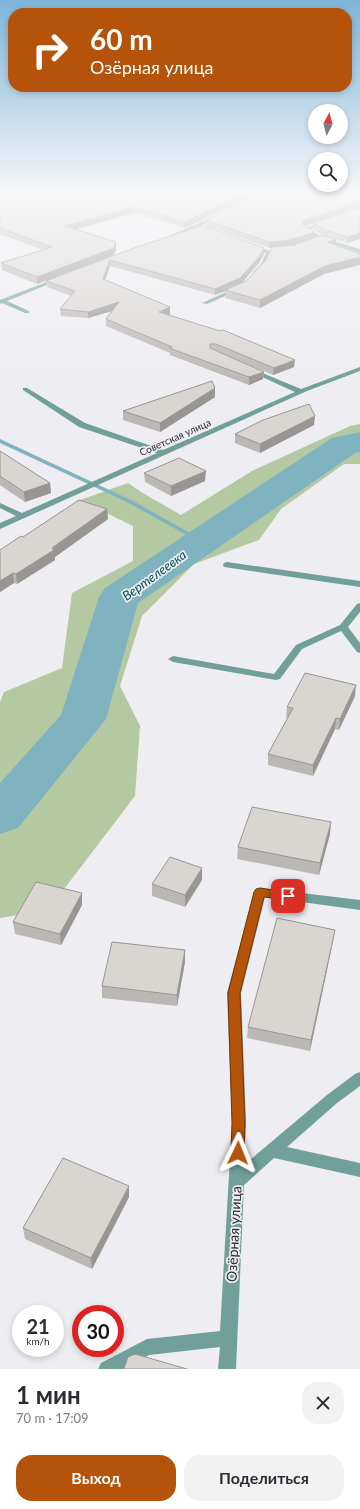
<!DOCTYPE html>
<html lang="ru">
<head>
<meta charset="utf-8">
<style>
	:root { --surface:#fff; --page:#f2f2f3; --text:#2b2b33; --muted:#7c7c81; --accent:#b45309 }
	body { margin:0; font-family:Lato,sans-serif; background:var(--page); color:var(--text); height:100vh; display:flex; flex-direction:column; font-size:15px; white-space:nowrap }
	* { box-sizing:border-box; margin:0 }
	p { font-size:13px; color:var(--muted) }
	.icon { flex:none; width:22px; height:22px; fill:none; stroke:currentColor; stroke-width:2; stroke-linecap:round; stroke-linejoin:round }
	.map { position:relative; height:1369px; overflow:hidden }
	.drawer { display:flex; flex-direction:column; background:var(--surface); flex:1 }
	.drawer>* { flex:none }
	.guide { position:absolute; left:8px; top:8px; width:344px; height:84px; border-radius:16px; box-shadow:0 2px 6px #0003; background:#b45309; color:#fff; overflow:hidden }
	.needle { width:26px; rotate:7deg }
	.tools { position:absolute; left:308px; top:104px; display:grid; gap:8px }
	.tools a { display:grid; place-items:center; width:40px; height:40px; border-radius:50%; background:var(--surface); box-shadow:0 2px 6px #0003; font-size:20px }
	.speed { position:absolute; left:12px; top:1305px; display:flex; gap:8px; font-size:20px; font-weight:700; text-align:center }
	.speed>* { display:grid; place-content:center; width:52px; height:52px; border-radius:50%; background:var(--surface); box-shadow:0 2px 6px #0003; line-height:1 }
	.speed small { font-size:10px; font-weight:400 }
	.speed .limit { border:6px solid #d22; background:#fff; color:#111 }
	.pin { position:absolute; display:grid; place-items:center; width:34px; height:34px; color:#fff; margin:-17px; border-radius:8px; box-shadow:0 2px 6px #0006 }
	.me { position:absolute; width:44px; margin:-22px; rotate:2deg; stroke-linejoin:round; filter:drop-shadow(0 0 3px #0008) }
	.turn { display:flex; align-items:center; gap:14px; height:84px; padding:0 16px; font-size:18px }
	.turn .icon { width:52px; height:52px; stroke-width:2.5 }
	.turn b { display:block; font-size:28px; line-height:34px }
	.round { display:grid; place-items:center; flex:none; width:42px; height:42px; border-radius:16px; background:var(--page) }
	.overview { display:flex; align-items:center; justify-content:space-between; height:68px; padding:0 16px }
	h1 { font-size:24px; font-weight:700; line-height:30px }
	.primary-button { display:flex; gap:8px; margin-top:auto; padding:8px 16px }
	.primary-button a { flex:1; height:46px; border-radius:16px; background:var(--accent); color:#fff; font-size:16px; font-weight:700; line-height:46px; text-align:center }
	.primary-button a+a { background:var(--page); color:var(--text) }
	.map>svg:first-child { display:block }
	.forest { fill:#b4c8a1 }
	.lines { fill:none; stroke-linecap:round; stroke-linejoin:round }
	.stream { fill:#7fb3bf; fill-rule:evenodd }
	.river { fill:#7fb3bf; fill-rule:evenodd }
	.minor { fill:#70a099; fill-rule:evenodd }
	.wall { fill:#bbb7b4 }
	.shaded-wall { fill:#989592 }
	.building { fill:#d9d5d1; stroke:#989592 }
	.route { fill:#b45309; stroke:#753606 }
	.labels { text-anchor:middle; stroke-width:3.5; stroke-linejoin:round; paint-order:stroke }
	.far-street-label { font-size:10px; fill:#2c2c2e; stroke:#eeedf2 }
	.water-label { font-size:13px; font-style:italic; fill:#004e5b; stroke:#eeedf2 }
	.near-street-label { font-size:14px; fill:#2c2c2e; stroke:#eeedf2 }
</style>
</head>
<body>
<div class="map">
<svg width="360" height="1369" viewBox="0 0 360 1369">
	<rect width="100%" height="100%" fill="#eeedf2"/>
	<path class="forest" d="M360,424v40h-16l-63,45 -22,31 -65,24 -52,52 -22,70 20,40 -5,70 -87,114 -48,8v-216l4,-10 58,-24 10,-75 61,-32v-35l-53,-26 48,-17 13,9 40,23 71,-44 98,-45z"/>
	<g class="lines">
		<path class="stream" d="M0,439l133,62 71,40 -1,1h-4l-70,-39 -129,-60z"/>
		<path class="river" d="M360,432v20l-5,1 -217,150 -32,116 -88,109 -18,6v-51l61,-68 38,-118 6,-9 227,-150z"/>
		<path class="minor" d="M0,194h7l-7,3z
			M217,215l3,2 -1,1 -50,21 -5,-1z
			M325,221l3,2 -1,1 -18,5 15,9 36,11v4l-38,-12 -10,2v-2l6,-2 -16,-10z
			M251,245h4l17,7 -7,14 -9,8 -3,-2 8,-8 5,-11 -15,-6z
			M57,278l5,1 -55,22 22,10v2h-4l-23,-10 -2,1v-4z
			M237,287l3,2 -1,1 -32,14 -5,-1z
			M360,367v4l-53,20 -307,138v-6l16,-7 -16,-8v-5l22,10 135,-60 -78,-26 -56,-37v-2h4l58,35 78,27 132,-58 -46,-21v-2h4l48,20z
			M227,562l133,19v6l-136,-20 -1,-2 1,-2z
			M360,603v9l-12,15 12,16v10l-3,-1 -16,-21 -39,18 -22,30 -4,1 -103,-18 -5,-3 5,-3 101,18 22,-29 44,-20 17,-21z
			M260,888l100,12v10l-95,-13 -24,96 5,130 -2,42 83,-70 28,-21 5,-2v14l-23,17 -50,44 73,16v14l-86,-19 -30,27 -8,184h-18l2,-22 -71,8 -25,14h-26l3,-6 46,-24 73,-8 12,-208 -5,-130 27,-101 2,-3z"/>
	</g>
	<path class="wall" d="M36,194h219l-70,34 -50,-15 -59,16 40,13v7l-2,6 -77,29 -35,-14 -1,-7 42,-13 -43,-16v-31z
		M360,194v13l-56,19 10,12 8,-3 -9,-6v-6l47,-15v31l-13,4 -11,-3 -12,34 -64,34 -35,-10v-7l-10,4 -105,-29 -5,14 65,34 -1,1 125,52 -21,8 -53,-22 44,19 -1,7 -14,6 -79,-30v-2l-64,-27v-7l6,-8 -24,7 -27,-2 -1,-7 11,-13 -24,-9 -1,-6 149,-53v-3l69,23v6l-5,9 -18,21 5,-3 20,-21 6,-12h-3l-63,-22v-6z
		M215,388v9l-55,35 -37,-12v-9z
		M314,425l-54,28 -25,-10v-9z
		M0,451l50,32 1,10 -26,9 -25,-17z
		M144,473l61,8 -34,15 -26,-14z
		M107,509l1,10 -53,38v3l-38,24 -3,-1 -14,9 23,-55z
		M355,696l-16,34 -4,-1 -22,47 -45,-11v-11l20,-36 -2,-1 1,-10z
		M330,834l-11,41 -82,-16 1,-12z
		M202,868v12l-17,27 -33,-11v-12z
		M82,893v12l-21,40 -46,-11 -2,-12z
		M335,930l-2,11 -23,110 -63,-13 1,-11z
		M185,962l-8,44 -75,-8v-12z
		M129,1197l-37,72 -67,-30 -2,-11z"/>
	<path class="shaded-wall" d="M242,194h13l-70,34v-6z
		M360,201v6l-58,20v-6z
		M135,207v6l-69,19 -1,-6z
		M315,232l-1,7 -24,8 -21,1v-6z
		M360,233v6l-13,4v-6z
		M336,240l-1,7 -8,-5z
		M116,242v7l-2,6 -77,29v-7z
		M264,248v6l-5,9 -19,22 -15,5v1l-10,4v-6z
		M360,257v8l-36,9 -64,34v-8l65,-34z
		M110,260v6l-7,19v-6z
		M119,302v7l-31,9v-6z
		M170,307v7l-10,5 -1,-7z
		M295,360l-1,7 -21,8 1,-7z
		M264,372l-1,7 -14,6v-8z
		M215,388v9l-55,35v-9z
		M315,416l-1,9 -54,28v-9z
		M206,471l-1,10 -34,15v-10z
		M50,483l1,10 -26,9 -1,-10z
		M107,509l1,10 -53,38v3l-38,24 -1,-10z
		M13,573l1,10 -14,9v-11z
		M356,685l-1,11 -16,34 1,-11z
		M336,718l-1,11 -22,47v-11z
		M331,822l-1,12 -11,41 1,-12z
		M202,868v12l-17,27v-12z
		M82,893v12l-21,40 -1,-11z
		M335,930l-2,11 -23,110 1,-11z
		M185,950v12l-8,44v-11z
		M129,1186v11l-37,72 -1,-11z"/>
	<path class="building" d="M36,194h206l-57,28 -50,-15 -70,19 51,16 -2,6 -77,29 -36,-14 51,-16 -52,-19v-25z
		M257,194h103v7l-58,20 1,4 12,7 -25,8 -21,2 -63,-22z
		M360,208v25l-13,4 -22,-7 -12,-7z
		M198,224l66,24 -5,9 -19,21 -25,11 -105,-29 -7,19 67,28 -11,5 61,19 3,-1 72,30 -21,8 -58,-24h-6v4l54,24 -15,5 -80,-29 3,-1 -66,-28 13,-17 -31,10 -28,-3 15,-18 -29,-10 91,-34 64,-21 -6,-1z
		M322,235l14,5 -9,2 33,12v3l-35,9 -65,34 -35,-10 21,-9 20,-21 6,-13 22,-2z
		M212,381l3,7 -55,35 -37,-12z
		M309,404l6,12 -55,28 -25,-10 28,-14z
		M0,451l50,32 -26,9 -24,-16z
		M179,458l27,13 -35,15 -27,-13z
		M79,500l28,9 -55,39 2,2 -38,24 -3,-1 -13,8v-31l21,-14 2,1z
		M305,673l51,12 -16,34 -4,-1 -23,47 -45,-11 25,-46 -6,-1z
		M252,807l79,15 -11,41 -82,-16z
		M170,857l32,11 -17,27 -33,-11z
		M36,882l46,11 -22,41 -47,-12z
		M277,918l58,12 -24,110 -63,-13z
		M112,942l73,8 -8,45 -75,-9z
		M63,1158l66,28 -38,72 -68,-30z
		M135,1354l52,15h-63l4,-12z"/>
	<linearGradient id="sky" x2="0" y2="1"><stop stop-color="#7eb4d8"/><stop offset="0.5" stop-color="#f7f7f9"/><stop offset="1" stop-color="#f7f7f9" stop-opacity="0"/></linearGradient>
	<rect width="360" height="386" fill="url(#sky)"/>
	<path class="route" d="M260,888l28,4 4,1 2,3 -2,3 -4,1 -24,-3 -24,96 5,130 -1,30 -2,4 -4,2 -5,-2 -2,-4 1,-30 -4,-130 26,-101 2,-3z"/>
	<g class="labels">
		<g class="far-street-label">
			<text transform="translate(175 437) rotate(-24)" y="4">Советская улица</text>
		</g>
		<g class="water-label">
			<text transform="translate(154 575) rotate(-36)" y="5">Вертелеевка</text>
		</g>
		<g class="near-street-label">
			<text transform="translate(234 1234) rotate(-87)" y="5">Озёрная улица</text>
		</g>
	</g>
</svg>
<div class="tools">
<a><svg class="needle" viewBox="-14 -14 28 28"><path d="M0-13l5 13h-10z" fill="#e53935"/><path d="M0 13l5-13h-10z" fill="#7c7c81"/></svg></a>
<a><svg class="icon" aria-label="search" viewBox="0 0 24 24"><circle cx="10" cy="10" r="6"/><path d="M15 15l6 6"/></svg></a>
</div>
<div class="speed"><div>21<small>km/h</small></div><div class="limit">30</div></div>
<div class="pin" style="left:288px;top:896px;background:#d93025"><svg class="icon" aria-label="arrive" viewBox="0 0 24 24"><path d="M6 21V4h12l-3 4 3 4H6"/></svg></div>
<svg class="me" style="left:238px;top:1153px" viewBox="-20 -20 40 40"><path d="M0-17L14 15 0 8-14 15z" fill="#b45309" stroke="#fff" stroke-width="4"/></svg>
<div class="guide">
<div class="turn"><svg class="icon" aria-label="right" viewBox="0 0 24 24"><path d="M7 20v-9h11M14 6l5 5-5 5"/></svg><div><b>60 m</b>Озёрная улица</div></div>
</div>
</div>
<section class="drawer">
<div class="overview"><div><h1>1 мин</h1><p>70 m · 17:09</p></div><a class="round"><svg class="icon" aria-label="close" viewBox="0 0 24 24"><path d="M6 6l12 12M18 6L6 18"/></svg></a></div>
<div class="primary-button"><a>Выход</a><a>Поделиться</a></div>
</section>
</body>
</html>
